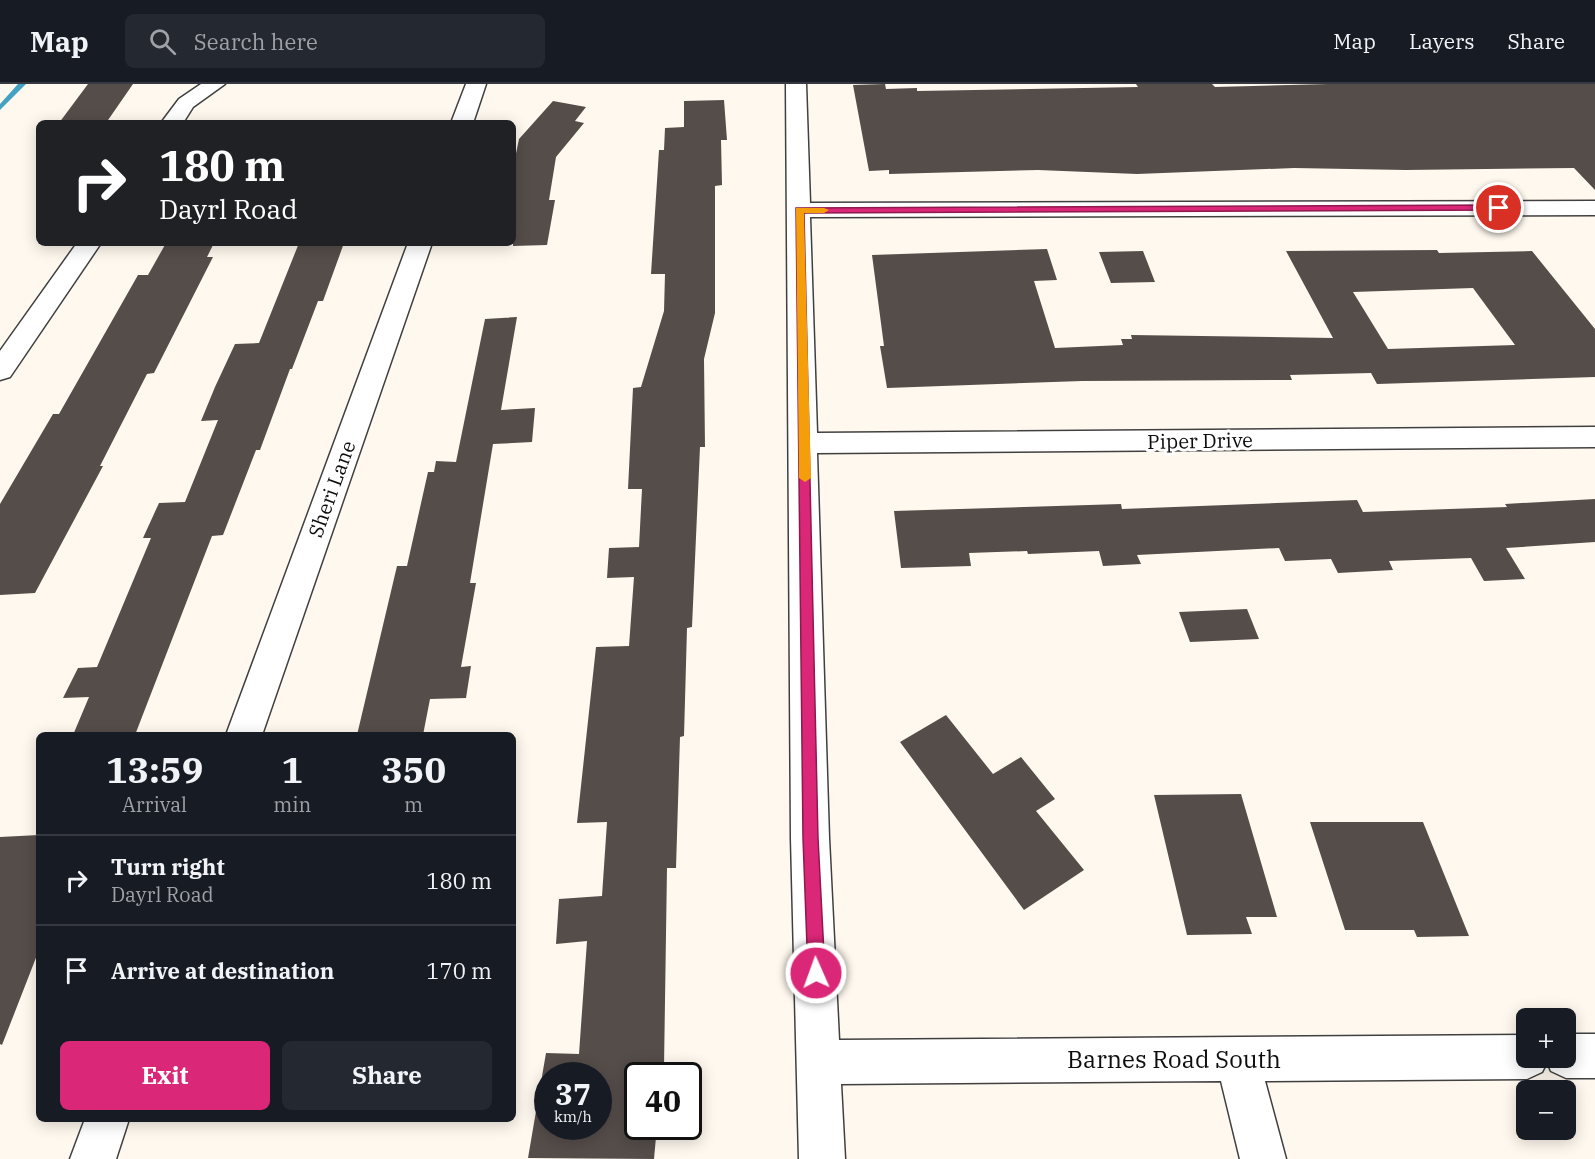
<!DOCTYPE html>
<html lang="en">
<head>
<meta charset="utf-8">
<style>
	:root { --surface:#171b24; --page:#242831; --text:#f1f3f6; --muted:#9ea1a6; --line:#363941; --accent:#db2777 }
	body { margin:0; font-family:"IBM Plex Serif",serif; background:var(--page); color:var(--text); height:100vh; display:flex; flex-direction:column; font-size:22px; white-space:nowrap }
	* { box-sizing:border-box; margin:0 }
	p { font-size:20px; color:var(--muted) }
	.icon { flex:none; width:33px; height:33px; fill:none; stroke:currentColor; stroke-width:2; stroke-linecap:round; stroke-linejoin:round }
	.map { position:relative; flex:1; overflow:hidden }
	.side { position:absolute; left:36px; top:648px; width:480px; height:390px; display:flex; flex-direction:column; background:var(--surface); border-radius:9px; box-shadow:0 3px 15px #0003 }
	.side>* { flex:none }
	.top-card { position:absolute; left:36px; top:36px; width:480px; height:126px; border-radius:9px; box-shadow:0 3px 15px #0003; background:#202124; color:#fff; overflow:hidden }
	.tools { position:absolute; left:1516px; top:924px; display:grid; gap:12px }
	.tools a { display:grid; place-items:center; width:60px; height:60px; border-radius:9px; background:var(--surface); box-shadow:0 3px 15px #0003; font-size:30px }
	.speed { position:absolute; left:534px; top:978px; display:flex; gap:12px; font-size:30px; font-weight:700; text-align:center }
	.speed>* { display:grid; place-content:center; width:78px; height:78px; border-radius:50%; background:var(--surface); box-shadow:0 3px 15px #0003; line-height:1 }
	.speed small { font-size:15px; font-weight:400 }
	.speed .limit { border:3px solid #111; border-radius:9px; background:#fff; color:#111 }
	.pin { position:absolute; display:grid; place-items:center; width:51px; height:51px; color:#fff; margin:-26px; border:3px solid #fff; border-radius:50%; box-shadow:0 2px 6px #0007 }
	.me { position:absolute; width:66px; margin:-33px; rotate:358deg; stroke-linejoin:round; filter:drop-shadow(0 0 4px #0008) }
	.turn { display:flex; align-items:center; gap:21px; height:126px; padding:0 24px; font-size:27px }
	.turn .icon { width:78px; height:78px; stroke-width:2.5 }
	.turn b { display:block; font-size:42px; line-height:51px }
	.eta { display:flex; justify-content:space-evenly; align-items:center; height:102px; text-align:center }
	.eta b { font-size:36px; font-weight:700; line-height:42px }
	.cta { display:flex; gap:12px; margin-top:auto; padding:12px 24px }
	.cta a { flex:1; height:69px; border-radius:9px; background:var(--accent); color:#fff; font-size:24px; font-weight:700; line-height:69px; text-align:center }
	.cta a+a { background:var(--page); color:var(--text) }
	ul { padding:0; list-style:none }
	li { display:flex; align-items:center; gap:18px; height:90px; padding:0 24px; border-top:2px solid var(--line) }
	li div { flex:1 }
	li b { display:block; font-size:22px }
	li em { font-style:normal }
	header { display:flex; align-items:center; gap:36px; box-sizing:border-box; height:84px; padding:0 30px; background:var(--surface); border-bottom:2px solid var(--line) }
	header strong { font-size:28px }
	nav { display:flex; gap:33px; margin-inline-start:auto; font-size:21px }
	.search { width:420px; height:54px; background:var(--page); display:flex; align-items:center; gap:15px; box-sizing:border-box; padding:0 21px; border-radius:9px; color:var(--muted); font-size:22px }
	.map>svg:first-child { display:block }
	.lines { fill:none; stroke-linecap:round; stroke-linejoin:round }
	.stream { fill:#43a1c3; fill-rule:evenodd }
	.building { fill:#554d4a; fill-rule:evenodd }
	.minor-casing { stroke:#404040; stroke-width:3 }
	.minor { fill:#fff; fill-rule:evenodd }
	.route { fill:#db2777; stroke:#8e194d; stroke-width:1.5 }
	.slow { fill:#f59e0b }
	.labels { text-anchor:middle; stroke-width:6; stroke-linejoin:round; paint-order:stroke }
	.street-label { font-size:20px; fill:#0d0d0d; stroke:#fff }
	.near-street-label { font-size:24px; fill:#0d0d0d; stroke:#fff }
</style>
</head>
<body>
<header>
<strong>Map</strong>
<div class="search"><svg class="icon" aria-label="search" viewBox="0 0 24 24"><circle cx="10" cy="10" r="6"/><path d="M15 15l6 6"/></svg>Search here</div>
<nav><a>Map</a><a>Layers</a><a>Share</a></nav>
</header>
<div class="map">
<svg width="1595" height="1075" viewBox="0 0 1595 1075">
	<rect width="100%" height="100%" fill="#fef8ee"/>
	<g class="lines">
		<path class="stream" d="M18,0h8l-26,26v-6z"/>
	</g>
	<path class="building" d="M88,0h45l-27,39h-47z
		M885,0l1,5 31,-1v3l221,-4 -2,-3h76l3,3 113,-3h267v106l-21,-22 -168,2 -112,-2 -157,6 -99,-4 -149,4v-4l-20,1 -16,-86z
		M724,16l3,40h-6l1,45 -7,1v127l-11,46 1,88h-5l-8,180 -5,1 -3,108 -4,1 -4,131h-9l-3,199 -1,9h-25v50h19l-3,33 -126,-1 18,-105 33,1 8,-113 -31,3 3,-45 43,-3 5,-74 -30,1 19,-176 33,-1 5,-69 -27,1 2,-30 30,-1 3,-58h-14l5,-101 8,-1 23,-76 1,-37h-14l8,-124h5l1,-22 19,-1v-26zM548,992h50v50h-50z
		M553,17l33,6 -11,14 9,2 -28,34 -7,43h6l-8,45 -34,1v-78l6,-29z
		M166,159h48l-7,14h6l-59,116 -7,1 -47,92h3l-68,127 -35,2v-91l53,-90h6l79,-139h10z
		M299,159h45l-21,58h-5l-26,68h-2l-30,81h-4l-33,85 -11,1 -77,199h-62l16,-38 -26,1 15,-30 19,-1 54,-129h-8l16,-35 26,-1 33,-82 -17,1 14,-34 20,-43 24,-1z
		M1047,165l10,31 -23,1 21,67 68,-3 -2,-6h11l-1,-4 202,3 -47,-87 151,-1 2,3 93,-2 63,78v48l-218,7 -6,-11 -81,2 2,5 -210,1 -195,7 -7,-42h4l-12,-91zM1473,204l42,57 -127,4 -35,-57z
		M1143,167l12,31 -44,1 -12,-31z
		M517,233l-16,93 34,-2 -3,34 -39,2 -23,139h6l-15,84 10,-1 -5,32 -36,1 -7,36h-66l40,-169h10l21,-94h6l2,-11 20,1 29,-143z
		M1595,415v43l-89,6 19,31 -41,2 -13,-23 -82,3 4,9 -55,3 -7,-14 -46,2 -6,-13 -142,7 4,9 -38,2 -4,-15 -71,3 -1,-3 -58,2 2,13 -70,2 -7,-57 227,-7 1,5 235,-9 6,12 144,-5 -2,-3z
		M1247,525l12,30 -69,3 -11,-30z
		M946,631l47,59 28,-17 34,42 -19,12 48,59 -60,40 -124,-168z
		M1241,710l36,123h-31l6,17 -65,1 -33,-140z
		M1310,738h113l46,114 -52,1 -3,-7h-69z
		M39,751v115l-37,95 -2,-1v-207z"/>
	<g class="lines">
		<g class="minor-casing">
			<path id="minor" d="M201,0h24l-32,23 -10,16h-22l18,-24z
				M466,0h20l-13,39h-22z
				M786,0h20l4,119 785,-2v14l-785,2 7,216 778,-6v20l-778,6 12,385 10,202 688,-5v23h39v-24h29v44h-29l-15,-7 -4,-9 -5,10 -15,7 -262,2 21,78h-46l-19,-78 -380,3 4,75h-46l-8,-321z
				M77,159h24l-91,134 -10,3v-29z
				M408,159h24l-170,492h-36z
				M85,1035h44l-13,40h-46z"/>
		</g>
		<use href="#minor" class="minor"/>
	</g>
	<path class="route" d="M1499,121l4,1v4l-699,3 14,625 7,135 -3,6 -6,2 -6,-2 -2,-6 -5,-135 -7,-630z"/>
	<path class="slow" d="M796,124h28l5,2 -5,3h-20l7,265 -6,4 -6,-4z"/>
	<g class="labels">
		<g class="street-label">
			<text transform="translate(1200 357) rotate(-1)" y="7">Piper Drive</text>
			<text transform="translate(332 405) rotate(-70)" y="7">Sheri Lane</text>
		</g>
		<g class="near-street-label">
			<text x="1174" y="984">Barnes Road South</text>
		</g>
	</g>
</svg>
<div class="tools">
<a>+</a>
<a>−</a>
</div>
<div class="speed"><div>37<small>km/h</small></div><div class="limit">40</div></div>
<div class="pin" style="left:1499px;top:124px;background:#d93025"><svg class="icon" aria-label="arrive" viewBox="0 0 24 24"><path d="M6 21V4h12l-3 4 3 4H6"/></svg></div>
<svg class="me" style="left:816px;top:889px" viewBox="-20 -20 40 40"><circle r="17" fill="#db2777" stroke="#fff" stroke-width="3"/><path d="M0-11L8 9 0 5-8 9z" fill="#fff"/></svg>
<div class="top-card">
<div class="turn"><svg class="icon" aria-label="right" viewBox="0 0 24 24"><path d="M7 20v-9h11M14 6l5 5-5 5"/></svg><div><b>180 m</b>Dayrl Road</div></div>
</div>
<section class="side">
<div class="eta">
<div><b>13:59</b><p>Arrival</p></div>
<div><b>1</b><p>min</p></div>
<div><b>350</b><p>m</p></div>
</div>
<ul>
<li><svg class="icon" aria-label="right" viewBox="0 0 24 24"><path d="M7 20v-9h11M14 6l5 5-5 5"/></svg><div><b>Turn right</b><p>Dayrl Road</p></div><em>180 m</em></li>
<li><svg class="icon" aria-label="arrive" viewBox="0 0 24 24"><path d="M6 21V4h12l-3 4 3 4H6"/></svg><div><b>Arrive at destination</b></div><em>170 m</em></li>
</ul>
<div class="cta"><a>Exit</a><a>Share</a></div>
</section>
</div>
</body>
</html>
